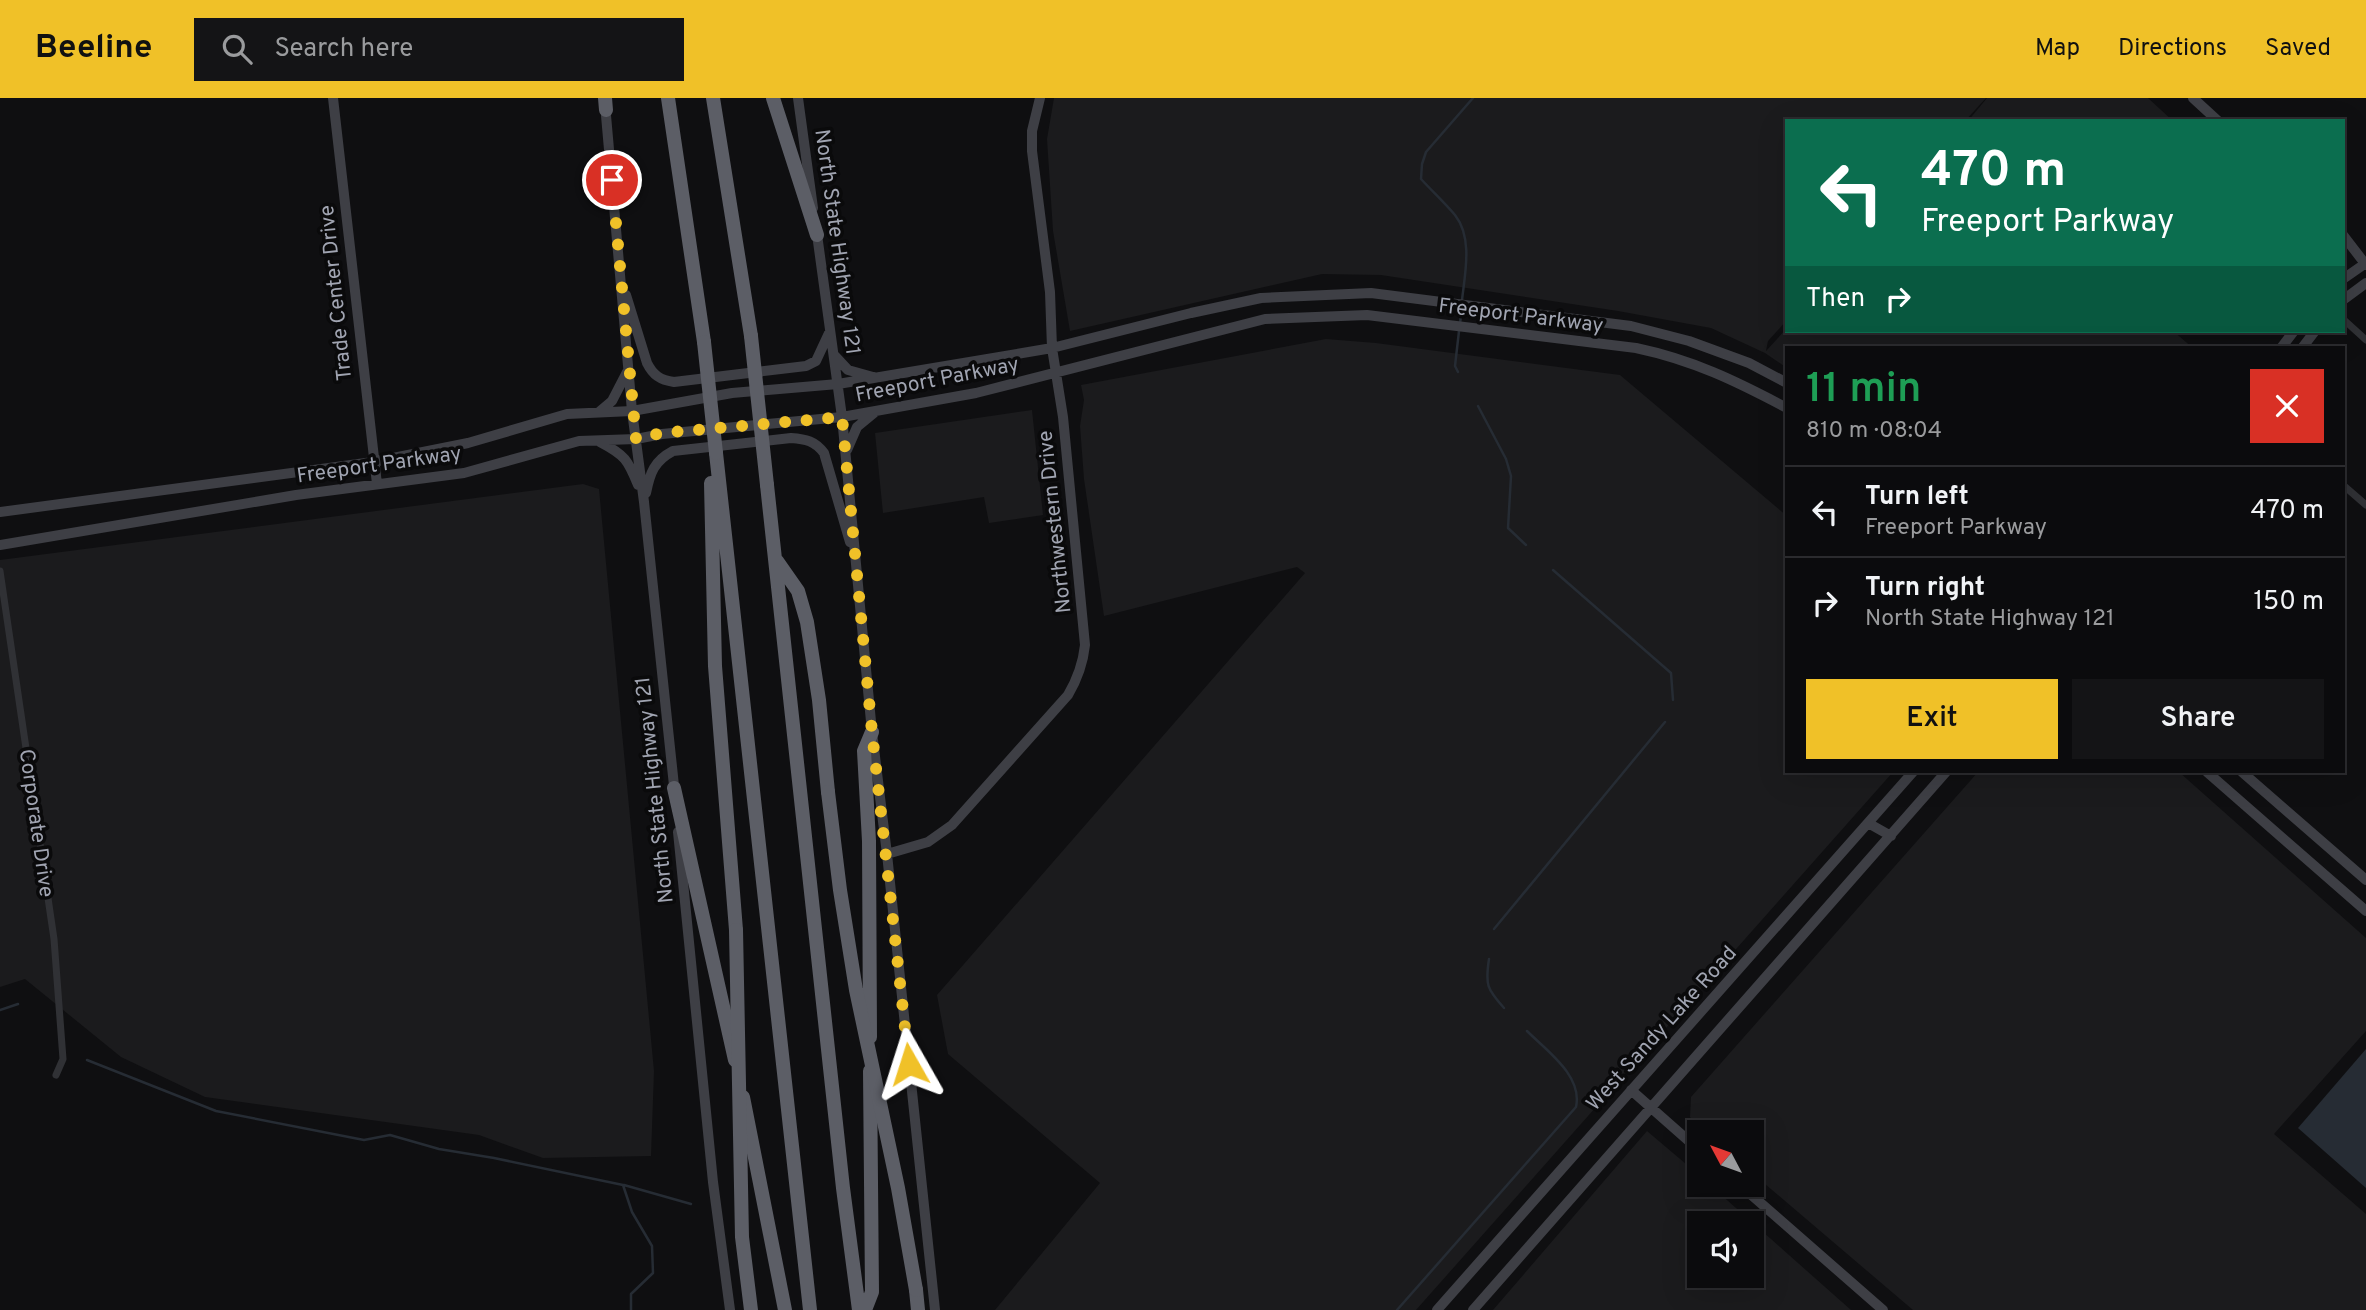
<!DOCTYPE html>
<html lang="en">
<head>
<meta charset="utf-8">
<style>
	:root { --surface:#0b0b0d; --page:#141416; --text:#f1f3f6; --muted:#9a9b9d; --line:#2b2b2e; --accent:#f0c128 }
	body { margin:0; font-family:Overpass,sans-serif; background:var(--page); color:var(--text); height:100vh; display:flex; flex-direction:column; font-size:26px; white-space:nowrap }
	* { box-sizing:border-box; margin:0 }
	p { font-size:23px; color:var(--muted) }
	.icon { flex:none; width:38px; height:38px; fill:none; stroke:currentColor; stroke-width:2; stroke-linecap:round; stroke-linejoin:round }
	.map { position:relative; flex:1; overflow:hidden }
	.side { position:absolute; left:1785px; top:248px; width:560px; height:427px; display:flex; flex-direction:column; background:var(--surface); border-radius:0px; box-shadow:0 7px 28px #0002,0 0 0 2px var(--line) }
	.side>* { flex:none }
	.hud { position:absolute; left:1785px; top:21px; width:560px; height:214px; border-radius:0px; box-shadow:0 7px 28px #0002,0 0 0 2px var(--line); background:#0b6e4f; color:#fff; overflow:hidden }
	.needle { width:46px; rotate:311deg }
	.tools { position:absolute; left:1687px; top:1022px; display:grid; gap:14px }
	.tools a { display:grid; place-items:center; width:77px; height:77px; border-radius:0px; background:var(--surface); box-shadow:0 7px 28px #0002,0 0 0 2px var(--line); font-size:35px }
	.pin { position:absolute; display:grid; place-items:center; width:60px; height:60px; color:#fff; margin:-30px; border:4px solid #fff; border-radius:50%; box-shadow:0 2px 7px #0007 }
	.me { position:absolute; width:77px; margin:-38px; rotate:354deg; stroke-linejoin:round; filter:drop-shadow(0 0 5px #0008) }
	.turn { display:flex; align-items:center; gap:24px; height:147px; padding:0 21px; font-size:32px }
	.turn .icon { width:91px; height:91px; stroke-width:2.5 }
	.turn b { display:block; font-size:49px; line-height:60px }
	.then { display:flex; align-items:center; height:66px; padding:0 21px; background:#0003; gap:14px; font-size:26px }
	.round { display:grid; place-items:center; flex:none; width:74px; height:74px; border-radius:0px; background:var(--page) }
	.headline { display:flex; align-items:center; justify-content:space-between; height:119px; padding:0 21px }
	h1 { font-size:42px; font-weight:600; line-height:52px; color:#1e9e55 }
	.primary-button { display:flex; gap:14px; margin-top:auto; padding:14px 21px }
	.primary-button a { flex:1; height:80px; border-radius:0px; background:var(--accent); color:#111; font-size:28px; font-weight:600; line-height:80px; text-align:center }
	.primary-button a+a { background:var(--page); color:var(--text) }
	ul { padding:0; list-style:none }
	li { display:flex; align-items:center; gap:21px; height:91px; padding:0 21px; border-top:2px solid var(--line) }
	li div { flex:1 }
	li b { display:block; font-size:26px }
	li em { font-style:normal }
	header { display:flex; align-items:center; gap:42px; box-sizing:border-box; height:98px; padding:0 35px; background:var(--accent); color:#111 }
	header strong { font-size:33px }
	nav { display:flex; gap:38px; margin-inline-start:auto; font-size:24px }
	.search { width:490px; height:63px; background:var(--page); display:flex; align-items:center; gap:18px; box-sizing:border-box; padding:0 24px; border-radius:0px; color:var(--muted); font-size:26px }
	.map>svg:first-child { display:block }
	.built { fill:#1b1b1d; fill-rule:evenodd }
	.water { fill:#262c34 }
	.lines { fill:none; stroke-linecap:round; stroke-linejoin:round }
	.stream { stroke:#262c34; stroke-width:2.5 }
	.street { stroke:#303135; stroke-width:7 }
	.secondary { stroke:#3e3f45; stroke-width:10 }
	.highway { stroke:#5c5e66; stroke-width:14 }
	.highway-bridge { stroke:#5c5e66; stroke-width:14 }
	.route { stroke:#f0c128; stroke-width:12; stroke-dasharray:0 21.6 }
	.labels { text-anchor:middle; stroke-width:7; stroke-linejoin:round; paint-order:stroke }
	.street-label { font-size:21px; fill:#a0a4b1; stroke:#0a0a0b }
</style>
</head>
<body>
<header>
<strong>Beeline</strong>
<div class="search"><svg class="icon" aria-label="search" viewBox="0 0 24 24"><circle cx="10" cy="10" r="6"/><path d="M15 15l6 6"/></svg>Search here</div>
<nav><a>Map</a><a>Directions</a><a>Saved</a></nav>
</header>
<div class="map">
<svg width="2366" height="1212" viewBox="0 0 2366 1212">
	<rect width="100%" height="100%" fill="#0f0f11"/>
	<path class="built" d="M1054,0h932l-21,23h-178v199l-19,21 -2,10 21,-23v3h386l20,17h-406v20l-22,-15 -54,-25 -93,-17 -237,-36 -59,-1 -252,57 -17,-100 -6,-92z
		M1987,0h161l25,23h-205z
		M1326,241l50,4 244,32 167,141v256h106l-477,538h-421l105,-127 -152,-129 -11,-59 368,-422 -8,-6 -193,49 -20,-137 -4,-53 4,-26 -3,-15z
		M1032,312l11,105 -54,8 -5,-26 -101,16 -8,-80z
		M583,386l16,5 55,582 -3,85 -108,2 -64,-23 -274,-38 -84,-40 -96,-78 -25,8v-427z
		M1978,674h201l187,166v93l-92,103 92,80v96h-453l-161,-137v-41h-48l-14,-15 1,-20z
		M1647,1033l52,44v10h11l141,125h-358zM1699,1125h53v53h-53z"/>
	<path class="water" d="M2366,951v139l-68,-60z"/>
	<g class="lines">
		<path class="stream" d="M1462,202c3,-27 11,-62 -7,-85 -11,-13 -23,-24 -34,-36l1,-15 4,-12 47,-54
			M1460,226l2,-18
			M1458,274l-3,-6 4,-35
			M1478,308l28,53 5,17 -3,52 18,17
			M1553,472l118,103 2,27
			M1494,831l171,-207
			M1489,861c-4,26 -2,30 15,49
			M0,912l18,-6
			M87,962l129,51 148,29 26,-5 49,14 55,9 129,27 9,27 20,34 1,27 -22,21v16
			M624,1087l67,19
			M1397,1212l179,-203c7,-31 -29,-56 -49,-76"/>
		<path class="street" d="M2343,221l23,21
			M2343,387l23,20
			M0,473l54,368 9,120 -7,16"/>
		<path class="secondary" d="M333,0l44,386
			M798,0l15,110
			M2193,0l25,23
			M605,6l27,307 12,91 31,293
			M816,129l26,190 30,315 15,122 48,456
			M2343,137l23,30
			M2343,181l23,-16
			M626,197l21,68c6,12 13,17 27,19l132,-16 10,-5 13,-28
			M2343,202l23,-17
			M2281,250l13,-17
			M2302,250l13,-17
			M834,257l14,15 25,7
			M599,314l13,-11 15,-29
			M600,344c25,13 28,18 38,43
			M847,352l10,-23 17,-14
			M646,395c4,-20 8,-32 27,-42l118,-13c15,1 24,3 33,15l26,89
			M0,414l373,-50 95,-19 99,-29 65,-3 100,-18 106,-9 214,-36 139,-35 70,-15 110,-5 260,33 58,15 60,22 38,20
			M0,447l296,-50 168,-22 115,-32 57,-2 26,-5 180,-17 134,-24 289,-74 102,-4 269,33c57,12 100,33 151,60
			M2207,674l159,139
			M2242,674l124,108
			M1868,725l23,13
			M678,734l35,350 17,128
			M887,756l41,-12 24,-17 116,-130c10,-17 15,-31 17,-50l-22,-228 -11,-69 -2,-56 -18,-141v-20l8,-33
			M1631,992l68,60
			M1740,1087l143,125
			M1437,1212l476,-538
			M1473,1212l473,-538"/>
		<path class="highway" d="M605,0l1,12
			M668,0l36,244
			M713,0l38,238
			M773,0l44,137
			M716,355l94,857
			M711,385l4,183 21,264
			M767,387l76,703 16,122
			M777,463l21,30 9,31 12,78 9,92
			M674,690l61,272
			M870,939l-1,-196 -5,-90 8,-19
			M743,999l42,213
			M916,1192l2,20
			M865,1212l7,-18 -2,-221"/>
		<path class="highway-bridge" d="M751,238l16,149
			M704,244l12,111
			M828,694l12,98 16,100 42,198 18,102
			M736,832l6,307 9,73"/>
	</g>
	<g class="lines">
		<path class="route" d="M612,82l24,259 26,-6 180,-16 30,315 37,332"/>
	</g>
	<g class="labels">
		<g class="street-label">
			<text transform="translate(838 144) rotate(82)" y="7">North State Highway 121</text>
			<text transform="translate(335 195) rotate(-96)" y="7">Trade Center Drive</text>
			<text transform="translate(1521 217) rotate(7)" y="7">Freeport Parkway</text>
			<text transform="translate(937 281) rotate(-11)" y="7">Freeport Parkway</text>
			<text transform="translate(379 366) rotate(-8)" y="7">Freeport Parkway</text>
			<text transform="translate(1054 424) rotate(-96)" y="7">Northwestern Drive</text>
			<text transform="translate(654 692) rotate(-96)" y="7">North State Highway 121</text>
			<text transform="translate(37 725) rotate(82)" y="7">Corporate Drive</text>
			<text transform="translate(1661 930) rotate(-48)" y="7">West Sandy Lake Road</text>
		</g>
	</g>
</svg>
<div class="tools">
<a><svg class="needle" viewBox="-14 -14 28 28"><path d="M0-13l5 13h-10z" fill="#e53935"/><path d="M0 13l5-13h-10z" fill="#9a9b9d"/></svg></a>
<a><svg class="icon" aria-label="sound" viewBox="0 0 24 24"><path d="M4 9h4l5-4v14l-5-4H4zM17 9q2 3 0 6"/></svg></a>
</div>
<div class="pin" style="left:612px;top:82px;background:#d93025"><svg class="icon" aria-label="arrive" viewBox="0 0 24 24"><path d="M6 21V4h12l-3 4 3 4H6"/></svg></div>
<svg class="me" style="left:909px;top:966px" viewBox="-20 -20 40 40"><path d="M0-17L14 15 0 8-14 15z" fill="#f0c128" stroke="#fff" stroke-width="4"/></svg>
<div class="hud">
<div class="turn"><svg class="icon" aria-label="left" viewBox="0 0 24 24"><path d="M17 20v-9H6M10 6l-5 5 5 5"/></svg><div><b>470 m</b>Freeport Parkway</div></div>
<div class="then">Then<svg class="icon" aria-label="right" viewBox="0 0 24 24"><path d="M7 20v-9h11M14 6l5 5-5 5"/></svg></div>
</div>
<section class="side">
<div class="headline"><div><h1>11 min</h1><p>810 m · 08:04</p></div><a class="round" style="background:#d93025;color:#fff"><svg class="icon" aria-label="close" viewBox="0 0 24 24"><path d="M6 6l12 12M18 6L6 18"/></svg></a></div>
<ul>
<li><svg class="icon" aria-label="left" viewBox="0 0 24 24"><path d="M17 20v-9H6M10 6l-5 5 5 5"/></svg><div><b>Turn left</b><p>Freeport Parkway</p></div><em>470 m</em></li>
<li><svg class="icon" aria-label="right" viewBox="0 0 24 24"><path d="M7 20v-9h11M14 6l5 5-5 5"/></svg><div><b>Turn right</b><p>North State Highway 121</p></div><em>150 m</em></li>
</ul>
<div class="primary-button"><a>Exit</a><a>Share</a></div>
</section>
</div>
</body>
</html>
